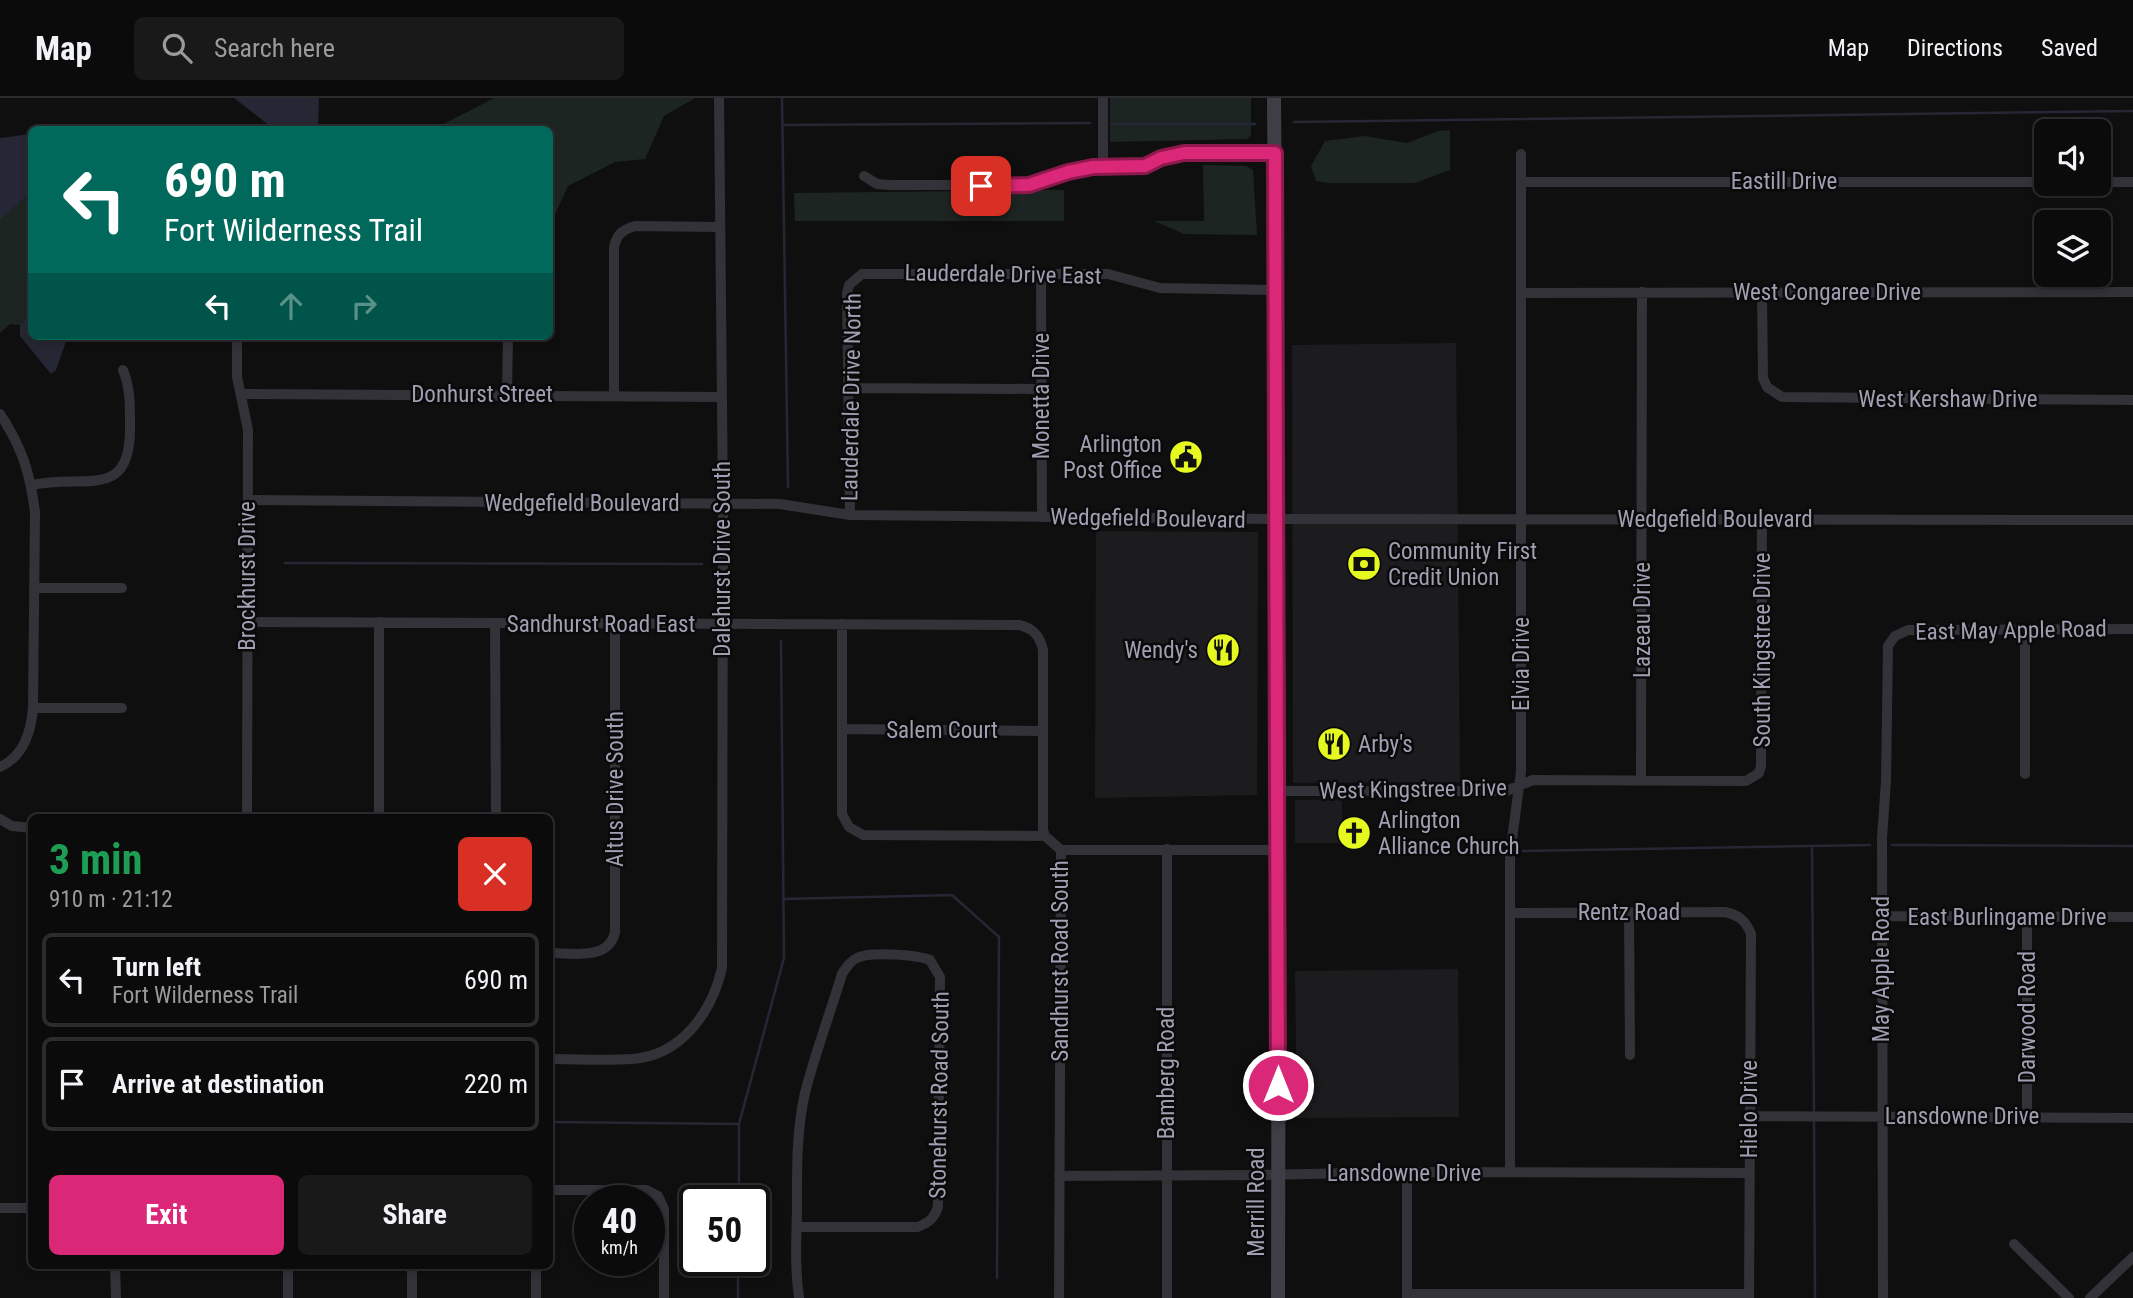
<!DOCTYPE html>
<html lang="en">
<head>
<meta charset="utf-8">
<style>
	:root { --surface:#0c0b0c; --page:#1a191a; --text:#f1f3f6; --muted:#9a9b9d; --line:#2c2b2d; --accent:#db2777 }
	body { margin:0; font-family:"Roboto Condensed",sans-serif; background:var(--page); color:var(--text); height:100vh; display:flex; flex-direction:column; font-size:26px; white-space:nowrap }
	* { box-sizing:border-box; margin:0 }
	p { font-size:23px; color:var(--muted) }
	.icon { flex:none; width:38px; height:38px; fill:none; stroke:currentColor; stroke-width:2; stroke-linecap:round; stroke-linejoin:round }
	.map { position:relative; flex:1; overflow:hidden }
	.side { position:absolute; left:28px; top:716px; width:525px; height:455px; display:flex; flex-direction:column; background:var(--surface); border-radius:10px; box-shadow:0 4px 10px #0003,0 0 0 2px var(--line) }
	.side>* { flex:none }
	.guide { position:absolute; left:28px; top:28px; width:525px; height:214px; border-radius:10px; box-shadow:0 4px 10px #0003,0 0 0 2px var(--line); background:#00695c; color:#fff; overflow:hidden }
	.tools { position:absolute; left:2034px; top:21px; display:grid; gap:14px }
	.tools a { display:grid; place-items:center; width:77px; height:77px; border-radius:10px; background:var(--surface); box-shadow:0 4px 10px #0003,0 0 0 2px var(--line); font-size:35px }
	.speed { position:absolute; left:574px; top:1087px; display:flex; gap:14px; font-size:35px; font-weight:700; text-align:center }
	.speed>* { display:grid; place-content:center; width:91px; height:91px; border-radius:50%; background:var(--surface); box-shadow:0 4px 10px #0003,0 0 0 2px var(--line); line-height:1 }
	.speed small { font-size:18px; font-weight:400 }
	.speed .limit { border:4px solid #111; border-radius:10px; background:#fff; color:#111 }
	.pin { position:absolute; display:grid; place-items:center; width:60px; height:60px; color:#fff; margin:-30px; border-radius:14px; box-shadow:0 4px 10px #0006 }
	.me { position:absolute; width:77px; margin:-38px; rotate:0deg; stroke-linejoin:round; filter:drop-shadow(0 0 5px #0008) }
	.turn { display:flex; align-items:center; gap:24px; height:147px; padding:0 21px; font-size:32px }
	.turn .icon { width:91px; height:91px; stroke-width:2.5 }
	.turn b { display:block; font-size:49px; line-height:60px }
	.lanes { display:flex; align-items:center; height:66px; padding:0 21px; background:#0003; justify-content:center; gap:35px; direction:ltr }
	.lanes .off { opacity:.35 }
	.round { display:grid; place-items:center; flex:none; width:74px; height:74px; border-radius:10px; background:var(--page) }
	.summary { display:flex; align-items:center; justify-content:space-between; height:119px; padding:0 21px }
	h1 { font-size:42px; font-weight:700; line-height:52px; color:#1e9e55 }
	.button { display:flex; gap:14px; margin-top:auto; padding:14px 21px }
	.button a { flex:1; height:80px; border-radius:10px; background:var(--accent); color:#fff; font-size:28px; font-weight:700; line-height:80px; text-align:center }
	.button a+a { background:var(--page); color:var(--text) }
	ul { padding:0; list-style:none }
	li { display:flex; align-items:center; gap:21px; height:94px; margin:0 14px 10px; padding:0 7px; border:4px solid var(--line); border-radius:10px }
	li div { flex:1 }
	li b { display:block; font-size:26px }
	li em { font-style:normal }
	header { display:flex; align-items:center; gap:42px; box-sizing:border-box; height:98px; padding:0 35px; background:var(--surface); border-bottom:2px solid var(--line) }
	header strong { font-size:33px }
	nav { display:flex; gap:38px; margin-inline-start:auto; font-size:24px }
	.search { width:490px; height:63px; background:var(--page); display:flex; align-items:center; gap:18px; box-sizing:border-box; padding:0 24px; border-radius:10px; color:var(--muted); font-size:26px }
	.map>svg:first-child { display:block }
	.built { fill:#1c1b1d }
	.green { fill:#1d2522 }
	.water { fill:#252734 }
	.lines { fill:none; stroke-linecap:round; stroke-linejoin:round }
	.stream { stroke:#252734; stroke-width:2.5 }
	.minor { stroke:#333238; stroke-width:10 }
	.secondary { stroke:#3f3e46; stroke-width:14 }
	.route-casing { stroke:#8e194d; stroke-width:18 }
	.route { stroke:#db2777; stroke-width:12 }
	.labels { text-anchor:middle; stroke-width:5; stroke-linejoin:round; paint-order:stroke }
	.street-label { font-size:23px; fill:#a29fb2; stroke:#0b0a0b }
	.poi-label { font-size:23px; fill:#a29fb2; stroke:#0b0a0b; text-anchor:start }
</style>
</head>
<body>
<header>
<strong>Map</strong>
<div class="search"><svg class="icon" aria-label="search" viewBox="0 0 24 24"><circle cx="10" cy="10" r="6"/><path d="M15 15l6 6"/></svg>Search here</div>
<nav><a>Map</a><a>Directions</a><a>Saved</a></nav>
</header>
<div class="map">
<svg width="2133" height="1200" viewBox="0 0 2133 1200">
	<rect width="100%" height="100%" fill="#100f10"/>
	<path class="built" d="M1456,245l4,439 -167,1 -1,-438z
		M1096,433l162,1 -1,263 -162,3z
		M1342,701v44h-47v-43z
		M1458,871l1,148 -162,1 -2,-147z"/>
	<path class="green" d="M494,0h201l-31,18 -19,43 -30,3 -47,24 -18,39v-95l-116,-1z
		M1110,0h141v37l-4,4 -137,3z
		M1450,32v40l-35,13h-87l-12,-2 -5,-15 14,-25 40,-5 42,7 31,-12z
		M1203,67l43,1 7,4 4,65 -73,-1 -30,-13h50z
		M1064,92v31h-269l-1,-28z
		M31,94v121l-11,12 -10,-1 -10,9v-113z"/>
	<path class="water" d="M234,0h85l-1,31h-44z
		M31,36v58l-31,28v-82z
		M31,215l1,23h36l-12,34 -5,4 -31,-38v-11z"/>
	<g class="lines">
		<path class="stream" d="M782,0l6,389
			M1294,24l839,-11
			M1111,26h144
			M782,27l308,-2
			M285,465l417,1
			M1892,747l241,1
			M1812,748l2,267
			M1523,753l347,-6
			M783,801l169,-4 47,42 -2,341
			M1814,1021l1,179
			M550,1024l189,2v76
			M739,1026l45,-166 -3,-317
			M738,1200v-38"/>
		<path class="minor" d="M1103,69v-69
			M864,78l13,8 14,1h138l39,-13 25,-5 52,-1 30,-11 100,-2
			M1522,84h524
			M2098,84h35
			M1041,176l1,243
			M1762,194l1,86 4,9 15,10 351,3
			M1521,195l612,-1
			M237,238v41l11,53 -1,387
			M848,290l193,1
			M241,296l481,3
			M507,296l1,-58
			M614,297v-148c3,-13 8,-17 21,-21l85,1
			M0,316c22,33 30,59 35,98l-2,196c-2,24 -9,48 -33,59
			M32,387c51,-12 98,17 98,-56 0,-21 1,-39 -7,-59
			M248,402l532,4 70,11 428,4 855,1
			M850,417l-3,-222 2,-8 13,-11h246l52,14 116,2
			M34,490h88
			M247,524l772,3c14,3 21,11 24,25v179l2,7 16,14
			M495,525l1,194
			M842,526v190l7,13 14,8 182,1
			M2025,532v144
			M33,610h89
			M842,631l201,2
			M1641,682l1,-488
			M1279,693h227l27,-11 213,1 13,-8 2,-7 1,-246
			M379,719v-195
			M0,721l12,7 20,2
			M1167,751v449
			M1061,752h218
			M1629,814l1,143
			M1511,815l214,-1c14,3 21,9 26,22l-2,364
			M1881,818l252,1
			M550,855c22,0 59,8 65,-21v-308
			M550,961c27,0 55,2 82,0 49,-3 80,-47 90,-91l1,-464 -4,-406
			M1749,1018l384,2
			M2027,1018v-199
			M1407,1074v126
			M1510,1074v-317l11,-84v-617
			M1059,1078l201,-1 147,-3 342,1
			M550,1092h96l12,6 6,13v89
			M0,1110h32
			M797,1129h121c12,-5 16,-9 20,-20l2,-230 -10,-17c-13,-5 -60,-9 -73,-2 -7,3 -11,10 -15,16 -12,40 -27,79 -37,119 -9,39 -8,79 -8,119 -1,28 -2,57 2,86
			M2014,1146l55,54
			M115,1167l1,33
			M1407,1196h342
			M288,1200v-33
			M412,1200v-33
			M536,1200v-33
			M1059,1200l2,-448
			M1883,1200l-1,-460 4,-57 2,-135 7,-10 13,-6 225,-1
			M2090,1200l43,-41"/>
		<path class="secondary" d="M1274,0l5,664 -1,536"/>
	</g>
	<g class="lines">
		<g class="route-casing">
			<path id="route" d="M981,88l48,-1 39,-13 25,-5 52,-1 16,-8 23,-5h91l3,932"/>
		</g>
		<use href="#route" class="route"/>
	</g>
	<defs>
		<g id="civic-disc" transform="scale(1.75)"><circle r="9.5" fill="#e5f820" stroke="#0b0a0b"/><path d="M-.6-6.5H3V-4.5H.6V-3L4-1V1h2V6H-6V1h2V-1L-.6-3ZM-1.2 2.5V6h2.4V2.5Z" fill="#111"/></g>
		<g id="bank-disc" transform="scale(1.75)"><circle r="9.5" fill="#e5f820" stroke="#0b0a0b"/><path d="M-6-4H6V4H-6ZM0-2.3a2.3 2.3 0 1 0 0 4.6a2.3 2.3 0 1 0 0-4.6Z" fill="#111"/></g>
		<g id="restaurant-disc" transform="scale(1.75)"><circle r="9.5" fill="#e5f820" stroke="#0b0a0b"/><path d="M-5-6h1v4h1v-4h1v4h1v-4h1v5L-1.5 .5V6h-2V.5L-5-1ZM5-6V6H3V1.5H1.5Q1.5-4 5-6Z" fill="#111"/></g>
		<g id="church-disc" transform="scale(1.75)"><circle r="9.5" fill="#e5f820" stroke="#0b0a0b"/><path d="M-1.2-6h2.4v3.5h3.3v2.4h-3.3V6h-2.4V-.1h-3.3v-2.4h3.3Z" fill="#111"/></g>
	</defs>
	<g fill-rule="evenodd">
		<use href="#civic-disc" x="1186" y="359"/>
		<use href="#bank-disc" x="1364" y="466"/>
		<use href="#restaurant-disc" x="1223" y="552"/>
		<use href="#restaurant-disc" x="1334" y="646"/>
		<use href="#church-disc" x="1354" y="735"/>
	</g>
	<g class="labels">
		<g class="street-label">
			<text x="1784" y="91">Eastill Drive</text>
			<text transform="translate(1003 176) rotate(1)" y="8">Lauderdale Drive East</text>
			<text x="1827" y="202">West Congaree Drive</text>
			<text x="482" y="304">Donhurst Street</text>
			<text transform="translate(1041 298) rotate(-90)" y="8">Monetta Drive</text>
			<text transform="translate(851 299) rotate(-89)" y="8">Lauderdale Drive North</text>
			<text x="1948" y="309">West Kershaw Drive</text>
			<text x="582" y="413">Wedgefield Boulevard</text>
			<text transform="translate(1148 420) rotate(1)" y="8">Wedgefield Boulevard</text>
			<text x="1715" y="429">Wedgefield Boulevard</text>
			<text transform="translate(722 461) rotate(-90)" y="8">Dalehurst Drive South</text>
			<text transform="translate(247 478) rotate(-90)" y="8">Brockhurst Drive</text>
			<text transform="translate(1642 522) rotate(-90)" y="8">Lazeau Drive</text>
			<text x="601" y="534">Sandhurst Road East</text>
			<text transform="translate(2011 532) rotate(-1)" y="8">East May Apple Road</text>
			<text transform="translate(1762 552) rotate(-90)" y="8">South Kingstree Drive</text>
			<text transform="translate(1521 566) rotate(-90)" y="8">Elvia Drive</text>
			<text x="942" y="640">Salem Court</text>
			<text transform="translate(615 691) rotate(-90)" y="8">Altus Drive South</text>
			<text transform="translate(1413 691) rotate(-1)" y="8">West Kingstree Drive</text>
			<text x="1629" y="822">Rentz Road</text>
			<text x="2007" y="827">East Burlingame Drive</text>
			<text transform="translate(1060 863) rotate(-90)" y="8">Sandhurst Road South</text>
			<text transform="translate(1881 871) rotate(-90)" y="8">May Apple Road</text>
			<text transform="translate(2027 919) rotate(-90)" y="8">Darwood Road</text>
			<text transform="translate(1166 975) rotate(-90)" y="8">Bamberg Road</text>
			<text transform="translate(939 997) rotate(-89)" y="8">Stonehurst Road South</text>
			<text transform="translate(1749 1011) rotate(-90)" y="8">Hielo Drive</text>
			<text x="1962" y="1026">Lansdowne Drive</text>
			<text x="1404" y="1083">Lansdowne Drive</text>
			<text transform="translate(1256 1104) rotate(-90)" y="8">Merrill Road</text>
		</g>
		<g class="poi-label">
			<text x="1162" y="354" text-anchor="end">Arlington<tspan x="1162" dy="26">Post Office</tspan></text>
			<text x="1388" y="461">Community First<tspan x="1388" dy="26">Credit Union</tspan></text>
			<text x="1198" y="560" text-anchor="end">Wendy's</text>
			<text x="1358" y="654">Arby's</text>
			<text x="1378" y="730">Arlington<tspan x="1378" dy="26">Alliance Church</tspan></text>
		</g>
	</g>
</svg>
<div class="tools">
<a><svg class="icon" aria-label="sound" viewBox="0 0 24 24"><path d="M4 9h4l5-4v14l-5-4H4zM17 9q2 3 0 6"/></svg></a>
<a><svg class="icon" aria-label="layers" viewBox="0 0 24 24"><path d="M12 4l9 5-9 5-9-5zM3 14l9 5 9-5"/></svg></a>
</div>
<div class="speed"><div>40<small>km/h</small></div><div class="limit">50</div></div>
<div class="pin" style="left:981px;top:88px;background:#d93025"><svg class="icon" aria-label="arrive" viewBox="0 0 24 24"><path d="M6 21V4h12l-3 4 3 4H6"/></svg></div>
<svg class="me" style="left:1278px;top:987px" viewBox="-20 -20 40 40"><circle r="17" fill="#db2777" stroke="#fff" stroke-width="3"/><path d="M0-11L8 9 0 5-8 9z" fill="#fff"/></svg>
<div class="guide">
<div class="turn"><svg class="icon" aria-label="left" viewBox="0 0 24 24"><path d="M17 20v-9H6M10 6l-5 5 5 5"/></svg><div><b>690 m</b>Fort Wilderness Trail</div></div>
<div class="lanes"><svg class="icon" aria-label="left" viewBox="0 0 24 24"><path d="M17 20v-9H6M10 6l-5 5 5 5"/></svg><svg class="icon off" aria-label="ahead" viewBox="0 0 24 24"><path d="M12 20V5M6 11l6-6 6 6"/></svg><svg class="icon off" aria-label="right" viewBox="0 0 24 24"><path d="M7 20v-9h11M14 6l5 5-5 5"/></svg></div>
</div>
<section class="side">
<div class="summary"><div><h1>3 min</h1><p>910 m · 21:12</p></div><a class="round" style="background:#d93025;color:#fff"><svg class="icon" aria-label="close" viewBox="0 0 24 24"><path d="M6 6l12 12M18 6L6 18"/></svg></a></div>
<ul>
<li><svg class="icon" aria-label="left" viewBox="0 0 24 24"><path d="M17 20v-9H6M10 6l-5 5 5 5"/></svg><div><b>Turn left</b><p>Fort Wilderness Trail</p></div><em>690 m</em></li>
<li><svg class="icon" aria-label="arrive" viewBox="0 0 24 24"><path d="M6 21V4h12l-3 4 3 4H6"/></svg><div><b>Arrive at destination</b></div><em>220 m</em></li>
</ul>
<div class="button"><a>Exit</a><a>Share</a></div>
</section>
</div>
</body>
</html>
